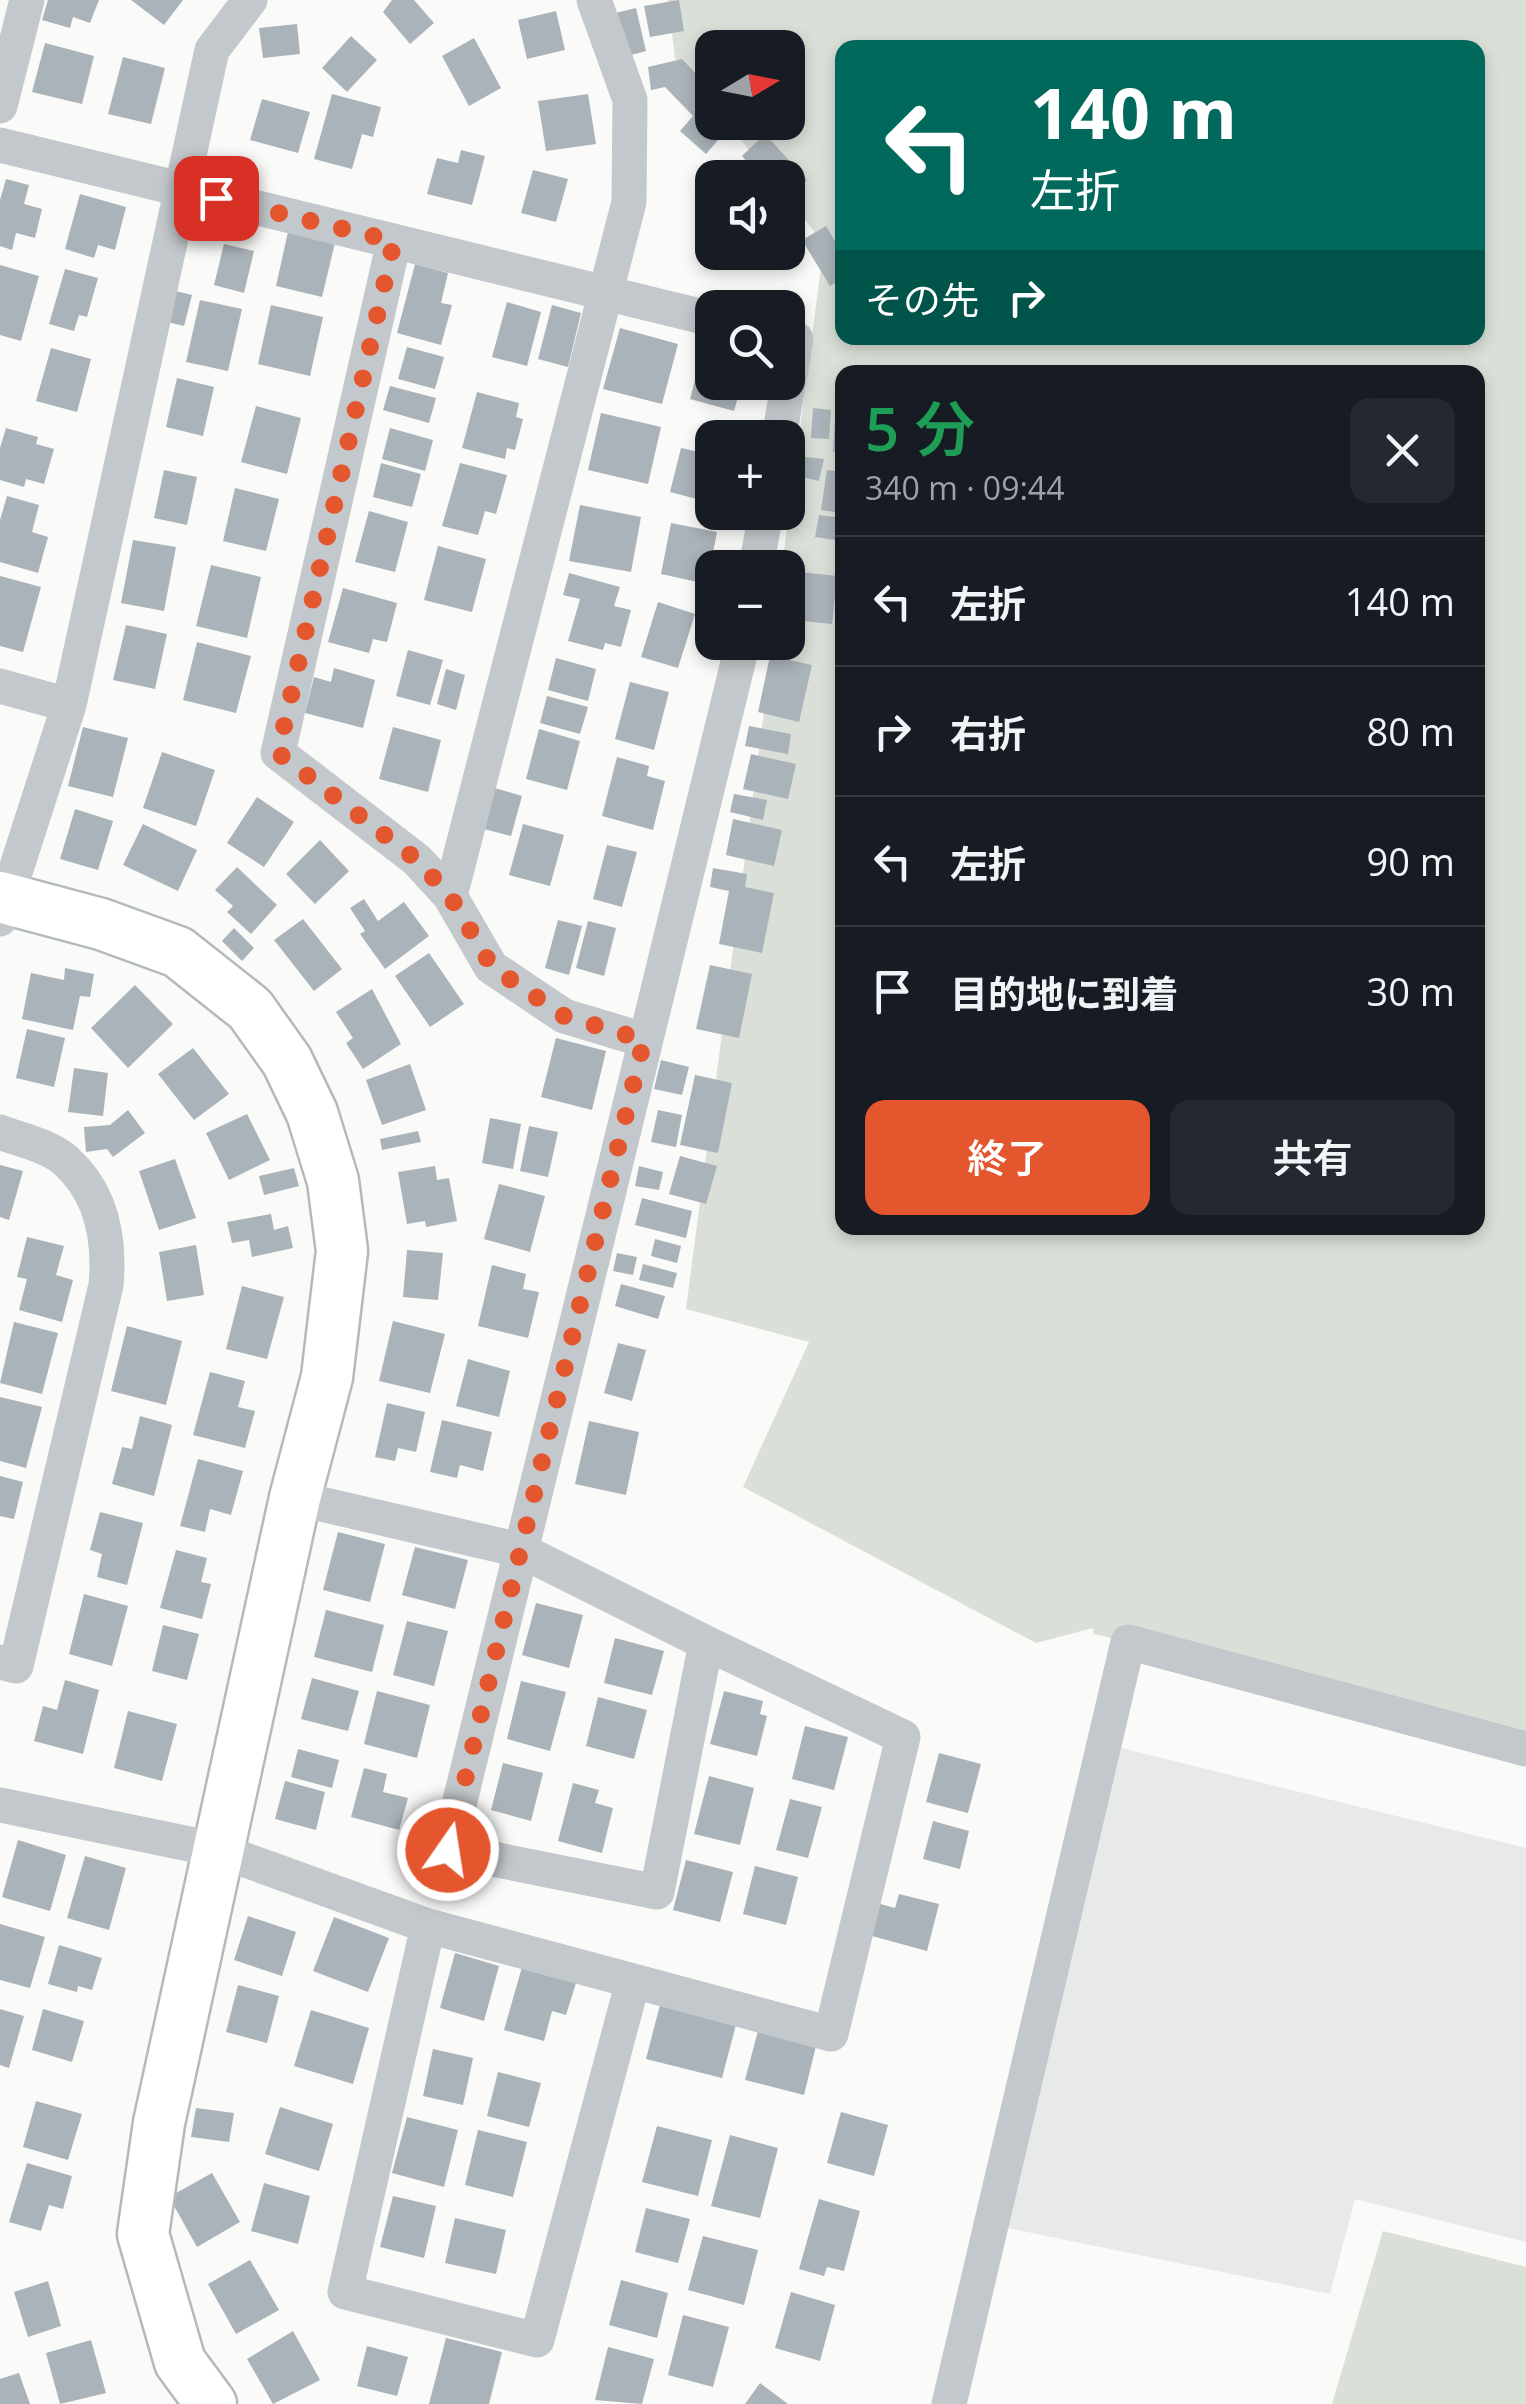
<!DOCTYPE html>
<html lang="ja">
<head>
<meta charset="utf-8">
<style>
	:root { --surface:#171b24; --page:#242831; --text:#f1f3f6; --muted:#9ea1a6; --line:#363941; --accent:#e4572e }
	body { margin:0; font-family:"Open Sans","Noto Sans JP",sans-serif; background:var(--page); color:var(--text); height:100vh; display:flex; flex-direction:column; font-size:38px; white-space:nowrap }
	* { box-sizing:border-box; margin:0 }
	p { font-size:32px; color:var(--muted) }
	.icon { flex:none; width:55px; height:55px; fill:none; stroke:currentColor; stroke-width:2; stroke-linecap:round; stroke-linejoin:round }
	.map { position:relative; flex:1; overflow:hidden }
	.drawer { position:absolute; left:835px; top:365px; width:650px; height:870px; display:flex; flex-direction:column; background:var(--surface); border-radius:20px; box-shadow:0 5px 15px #0003 }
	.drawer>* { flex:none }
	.hud { position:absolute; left:835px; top:40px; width:650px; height:305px; border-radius:20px; box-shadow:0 5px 15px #0003; background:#00695c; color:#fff; overflow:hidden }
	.needle { width:65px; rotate:80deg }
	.controls { position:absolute; left:695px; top:30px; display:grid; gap:20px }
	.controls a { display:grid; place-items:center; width:110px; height:110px; border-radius:20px; background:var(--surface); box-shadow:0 5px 15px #0003; font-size:50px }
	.pin { position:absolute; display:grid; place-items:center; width:85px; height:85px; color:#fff; margin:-42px; border-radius:20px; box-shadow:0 5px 15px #0006 }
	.me { position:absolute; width:110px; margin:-55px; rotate:13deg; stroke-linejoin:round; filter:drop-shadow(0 0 8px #0008) }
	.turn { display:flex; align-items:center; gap:35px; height:210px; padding:0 30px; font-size:45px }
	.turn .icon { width:130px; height:130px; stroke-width:2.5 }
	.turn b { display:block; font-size:70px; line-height:85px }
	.then { display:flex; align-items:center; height:95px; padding:0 30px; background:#0003; gap:20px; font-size:38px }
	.round { display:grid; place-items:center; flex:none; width:105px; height:105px; border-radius:20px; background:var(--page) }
	.overview { display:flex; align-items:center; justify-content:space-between; height:170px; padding:0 30px }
	h1 { font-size:60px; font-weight:600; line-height:75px; color:#1e9e55 }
	.action { display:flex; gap:20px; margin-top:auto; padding:20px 30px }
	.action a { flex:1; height:115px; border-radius:20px; background:var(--accent); color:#fff; font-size:40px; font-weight:600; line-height:115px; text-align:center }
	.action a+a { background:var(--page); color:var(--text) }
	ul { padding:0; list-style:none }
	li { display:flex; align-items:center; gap:30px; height:130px; padding:0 30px; border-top:2px solid var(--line) }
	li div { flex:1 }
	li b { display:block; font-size:38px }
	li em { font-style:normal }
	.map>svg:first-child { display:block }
	.built { fill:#e8e9e9 }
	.green { fill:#dadfd7; fill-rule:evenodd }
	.building { fill:#aab3b9 }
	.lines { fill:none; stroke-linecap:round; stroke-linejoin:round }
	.secondary-casing { stroke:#b3babf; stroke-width:55 }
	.street { stroke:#c3c8cc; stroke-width:35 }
	.secondary { stroke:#fff; stroke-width:50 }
	.route { stroke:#e4572e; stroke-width:18; stroke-dasharray:0 32.4 }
</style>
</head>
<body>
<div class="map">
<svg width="1526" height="2404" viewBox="0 0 1526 2404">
	<rect width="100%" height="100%" fill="#fafaf8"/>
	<path class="built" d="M1109,1745l417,103v394l-171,-43 -25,95 -323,-66z"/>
	<path class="green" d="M668,0h858v1738l-432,-104 -1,-6 -57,15 -293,-156 66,-145 -123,-33 87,-666 15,-1v-74l-6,-1 42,-323 -36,-46v-20l-17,-1 -44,-54 61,-1v-74h-76v56l-37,-46zM842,48h636v290h-636zM842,372h636v856h-636z
		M1383,2231l143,36v137h-194z"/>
	<path class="building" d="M48,0h51l-9,23 -17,-6 -3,11 -28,-8z
		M131,0h52l-19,25z
		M392,0h22l20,23 -24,21 -27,-32z
		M679,0l5,31 -34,6 -6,-31z
		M636,8l10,43 -22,6 -9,-44z
		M556,11l9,39 -38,9 -9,-39z
		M297,24l3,30 -37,4 -4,-30z
		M351,36l26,24 -30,32 -25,-24z
		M474,38l27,50 -32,18 -27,-50z
		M45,43l49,13 -12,48 -50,-12z
		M123,57l42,11 -14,56 -43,-10z
		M682,59l30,32v31l18,4 -24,28 -26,-23 13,-15 -28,-29 -14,3 -3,-23z
		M332,94l49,13 -8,30 -11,-3 -10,35 -38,-10z
		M588,94l8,50 -50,7 -8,-50z
		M262,99l48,13 -12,41 -48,-13z
		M765,134l42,46 -19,17v-19h-27l-19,-22z
		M461,150l24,6 -13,49 -45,-11 10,-36 21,5z
		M533,170l35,9 -12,43 -35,-9z
		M6,179l23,6 -5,19 18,5 -7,29 -19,-5 -4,17 -12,-4v-46z
		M80,194l46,13 -11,43 -17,-5 -4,13 -29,-9z
		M826,226l16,27v26l-12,7 -28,-46z
		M288,232l47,11 -13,54 -46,-11z
		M224,244l30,7 -10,42 -30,-8z
		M723,252h64l-3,17 -62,-12z
		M415,264l33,9 -7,30 11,2 -11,40 -44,-12z
		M0,265l39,11 -18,65 -21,-6z
		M65,269l33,9 -11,39 -8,-2 -5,16 -25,-7z
		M171,290l21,5 -8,31 -21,-5z
		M200,300l42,9 -14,62 -42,-9z
		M507,302l34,10 -14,54 -35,-9z
		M271,305l52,12 -13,59 -52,-12z
		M552,305l29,8 -13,54 -30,-8z
		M620,328l58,16 -16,60 -59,-15z
		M407,347l37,10 -9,32 -37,-10z
		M51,348l40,11 -14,53 -41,-11z
		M703,350l9,2v30h30l-8,29 -44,-12z
		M177,378l37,9 -11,49 -37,-9z
		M390,386l46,12 -7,25 -46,-13z
		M477,392l42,11 -3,14 7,2 -8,31 -8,-2 -2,11 -43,-11z
		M836,401h6v51h-9z
		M256,406l45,12 -14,56 -46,-12z
		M813,408l18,2 -2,29 -18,-1z
		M601,413l60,14 -13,57 -60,-14z
		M6,428l32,9 -2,7 18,5 -10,35 -18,-5 -2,8 -24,-7v-32z
		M390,428l43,12 -8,31 -43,-12z
		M681,448l31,7v48l-42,-11z
		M805,457l19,2 -5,22 -17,-4z
		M381,463l40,11 -9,33 -39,-10z
		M460,463l47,12 -11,39 -11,-3 -7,24 -36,-9z
		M164,470l33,7 -10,48 -33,-7z
		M827,470l15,2v41l-21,-3z
		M235,488l44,11 -13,52 -43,-10z
		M7,496l32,9 -7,27 16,5 -10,36 -38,-11v-42z
		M580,505l61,12 -10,55 -62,-11z
		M369,511l39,11 -13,50 -40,-10z
		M819,515l23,3v23l-27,-4z
		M671,523l46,9 -10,52 -46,-10z
		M133,540l43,7 -12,64 -43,-8z
		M438,546l48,13 -14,53 -48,-12z
		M211,565l50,12 -14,61 -51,-12z
		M800,572l37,4 -5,48 -37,-4z
		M569,573l51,14 -6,19 17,4 -10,37 -16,-4 -2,7 -35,-9 12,-42 -17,-4z
		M0,576l41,11 -18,65 -23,-6z
		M343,588l54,15 -10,39 -14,-3 -4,14 -41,-11z
		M658,602l37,12 -17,54 -37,-11z
		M126,625l41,9 -12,55 -42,-9z
		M197,642l54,14 -15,57 -53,-13z
		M408,650l35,10 -13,45 -34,-9z
		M770,656l42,9 -13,57 -41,-10z
		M556,658l40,11 -8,32 -40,-11z
		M334,668l41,12 -12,48 -58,-15 9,-36 17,5z
		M446,669l19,6 -9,35 -19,-6z
		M630,682l39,10 -15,58 -39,-11z
		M547,696l41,11 -8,27 -40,-11z
		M749,726l42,8 -3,20 -43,-8z
		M83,727l45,11 -15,59 -45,-11z
		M393,727l48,13 -13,52 -49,-13z
		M539,729l41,12 -13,49 -41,-11z
		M162,752l53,18 -19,56 -53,-18z
		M751,754l45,10 -8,35 -45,-10z
		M617,757l32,9 -2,10 18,5 -12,49 -51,-14z
		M495,788l27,8 -11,40 -27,-7z
		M734,794l33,6 -4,20 -33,-8z
		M257,797l37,25 -30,45 -37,-24z
		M75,809l38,12 -15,49 -38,-11z
		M733,819l49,11 -8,36 -48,-11z
		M143,824l54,26 -19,41 -55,-26z
		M523,824l41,11 -14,51 -41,-11z
		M320,840l29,31 -34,33 -29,-30z
		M607,845l30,7 -15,55 -29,-8z
		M237,867l40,38 -26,29 -24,-22 6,-6 -18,-16z
		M713,868l34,6 -2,13 29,6 -12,60 -43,-9 10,-53 -19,-4z
		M364,899l14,22 26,-19 25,34 -44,33 -25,-35 5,-3 -15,-23z
		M303,919l39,50 -28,22 -40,-51z
		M558,920l24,6 -13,49 -24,-7z
		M588,921l28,7 -12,48 -28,-8z
		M234,928l20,20 -12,13 -20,-20z
		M429,953l35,51 -34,23 -35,-51z
		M710,965l42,9 -13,64 -43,-9z
		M65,968l29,6 -4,23 -10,-1 -7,34 -51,-11 9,-46 33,7z
		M135,985l38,39 -45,44 -37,-40z
		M372,989l29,55 -38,25 -17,-26 7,-5 -17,-26z
		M27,1029l38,9 -11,49 -38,-9z
		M556,1038l50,13 -14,59 -51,-13z
		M193,1048l36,46 -35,26 -36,-46z
		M661,1060l28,7 -7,28 -28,-6z
		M410,1064l16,46 -44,15 -16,-45z
		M74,1068l34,5 -5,43 -35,-4z
		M695,1075l37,8 -14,70 -38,-8z
		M128,1110l17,23 -32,24 -6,-8 -21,3 -2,-25 26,-2z
		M658,1110l24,5 -6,32 -25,-5z
		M247,1114l23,46 -41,20 -23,-47z
		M490,1118l31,6 -8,45 -31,-6z
		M529,1126l29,6 -10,45 -28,-6z
		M418,1131l3,11 -39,8 -2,-11z
		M680,1156l37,10 -11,38 -37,-10z
		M175,1159l21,59 -37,12 -20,-59z
		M0,1165l23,6 -14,49 -9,-3z
		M435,1166l2,14 12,-2 8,43 -31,6 -1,-6 -18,3 -9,-52z
		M639,1166l24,6 -4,18 -24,-4z
		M294,1168l5,18 -35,9 -5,-19z
		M499,1184l46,12 -15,56 -46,-13z
		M642,1198l50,13 -6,27 -51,-13z
		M271,1214l3,16 14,-4 5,22 -41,9 -3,-17 -17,3 -5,-21z
		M27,1237l37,9 -8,29 17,5 -11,42 -43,-12 8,-31 -10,-2z
		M655,1239l26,7 -4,17 -26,-7z
		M196,1245l8,50 -37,6 -8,-49z
		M407,1250l36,3 -5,47 -35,-3z
		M617,1253l20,4 -4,18 -20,-4z
		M643,1264l34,9 -4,15 -34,-8z
		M492,1265l34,9 -3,15 16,3 -11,46 -50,-12z
		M621,1284l44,12 -7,23 -43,-13z
		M242,1286l42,11 -17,62 -41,-10z
		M393,1321l52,13 -15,59 -51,-12z
		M14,1322l44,11 -16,61 -42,-11z
		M127,1326l55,15 -16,64 -55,-14z
		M618,1343l28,7 -14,51 -28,-8z
		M468,1359l42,12 -11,46 -43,-11z
		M210,1372l35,9 -7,26 17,4 -10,37 -52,-13z
		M0,1397l42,10 -16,61 -26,-7z
		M387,1403l38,9 -9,40 -18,-4 -3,13 -20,-4z
		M140,1416l32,9 -18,71 -42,-12 10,-37 10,2z
		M442,1420l50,12 -9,39 -23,-6 -3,13 -27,-6z
		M589,1421l50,11 -13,63 -51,-11z
		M198,1459l45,12 -12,44 -21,-6 -5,23 -25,-6z
		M0,1476l23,6 -9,37 -14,-3z
		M100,1512l43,11 -16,62 -30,-8 5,-23 -12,-4z
		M338,1532l47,12 -15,58 -47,-12z
		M415,1547l53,13 -13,49 -53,-14z
		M176,1550l31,8 -6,24 10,2 -9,35 -42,-11z
		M84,1594l44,12 -16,60 -43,-12z
		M536,1603l47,12 -14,53 -47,-13z
		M326,1610l58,15 -12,47 -58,-15z
		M407,1621l41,10 -14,55 -41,-11z
		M163,1625l36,9 -12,46 -35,-9z
		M615,1638l49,13 -12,44 -48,-12z
		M312,1678l47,13 -11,40 -47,-12z
		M65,1680l34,10 -16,64 -49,-13 9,-35 14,4z
		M521,1681l45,11 -16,59 -43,-12z
		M377,1691l53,14 -13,53 -53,-14z
		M724,1691l39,10 -3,13 7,2 -10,40 -47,-12z
		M598,1697l49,13 -13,49 -48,-13z
		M128,1711l49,13 -15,57 -48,-13z
		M805,1726l43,11 -14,53 -42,-11z
		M298,1749l41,11 -7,28 -41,-11z
		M939,1753l42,11 -13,49 -42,-11z
		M503,1763l40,10 -12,48 -40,-11z
		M364,1768l23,6 -4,18 25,6 -9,32 -48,-13z
		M709,1776l45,12 -14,57 -46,-11z
		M285,1781l40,11 -9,38 -41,-11z
		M573,1783l26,7 -4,13 18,5 -11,45 -44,-12z
		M790,1799l32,8 -14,51 -32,-8z
		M933,1821l36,10 -9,38 -37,-10z
		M18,1840l48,15 -16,56 -48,-14z
		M85,1856l41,12 -17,62 -42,-12z
		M686,1860l47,12 -13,50 -47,-12z
		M755,1866l43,11 -12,48 -43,-11z
		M899,1894l40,10 -12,47 -55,-15 8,-32 15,4z
		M248,1916l48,16 -14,44 -48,-16z
		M334,1917l55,21 -21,54 -55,-21z
		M0,1924l45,13 -15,51 -30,-8z
		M59,1945l43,13 -10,32 -14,-4 -1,6 -29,-8z
		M455,1953l44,13 -15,55 -44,-13z
		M522,1967l54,16 -10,32 -14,-4 -8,30 -40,-11z
		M238,1985l41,11 -12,47 -41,-11z
		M661,2001l76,20 -15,57 -76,-19z
		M0,2009l24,7 -15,52 -9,-3z
		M43,2009l41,12 -12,41 -40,-12z
		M311,2010l58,18 -16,56 -59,-18z
		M759,2027l58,15 -13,53 -59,-15z
		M433,2049l40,9 -10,47 -40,-9z
		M498,2072l43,11 -12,44 -42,-11z
		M36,2101l46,13 -14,46 -45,-13z
		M280,2107l53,17 -14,47 -54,-17z
		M196,2108l38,5 -5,29 -38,-5z
		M841,2112l47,13 -14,51 -47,-13z
		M407,2117l51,13 -14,57 -52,-14z
		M657,2126l55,14 -14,56 -56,-14z
		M478,2130l49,12 -14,55 -48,-12z
		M730,2135l48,13 -18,70 -49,-12z
		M27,2163l45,13 -9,33 -14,-4 -8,26 -32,-9z
		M212,2173l28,49 -43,25 -28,-50z
		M264,2183l46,13 -12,48 -47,-13z
		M393,2196l43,10 -12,52 -44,-11z
		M819,2199l41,12 -16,60 -17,-4 -3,9 -25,-7z
		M646,2208l44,11 -12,44 -43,-11z
		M455,2218l51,12 -10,44 -51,-11z
		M703,2236l55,14 -14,55 -56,-15z
		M250,2260l29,50 -43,24 -28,-50z
		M621,2280l47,13 -11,45 -48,-13z
		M48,2281l13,45 -33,11 -14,-45z
		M791,2292l44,13 -15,56 -45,-13z
		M683,2315l46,12 -16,60 -45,-12z
		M293,2331l27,49 -47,24 -26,-45z
		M446,2338l56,14 -13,52h-60z
		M91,2340l15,53 -46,11 -14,-51z
		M367,2346l41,11 -11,39 -40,-10z
		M608,2347l46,12 -12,45 -47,-4z
		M19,2373l11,31h-30v-25z
		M760,2383l28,21h-43z"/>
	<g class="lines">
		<g class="secondary-casing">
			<path id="secondary" d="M0,897l101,27 77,28 72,57 37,52 25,52 21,68 9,70 -15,126 -32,121 -136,625 -16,111 37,128 31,42"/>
		</g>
		<path class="street" d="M0,106l27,-106
			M0,145l712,174
			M394,241l-116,512 139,107 33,36 41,71 73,49 80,24
			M779,438l17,-99 -8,-2
			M756,568l10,-56
			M0,686l69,19 -69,214
			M69,705l143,-655 38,-50
			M450,896l179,-694 1,-102 -36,-100
			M0,1132c20,8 50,14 66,29 37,33 44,79 40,124l-90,381 -16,-4
			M295,1498l225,52 186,93
			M0,1805l218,45 210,76 403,108 72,-297 -197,-94 -49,249 -209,-42 295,-1208
			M428,1926l-83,366 192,48 96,-359
			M949,2404l179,-762 398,107"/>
		<use href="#secondary" class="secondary"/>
	</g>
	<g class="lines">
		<path class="route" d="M216,198l178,43 -116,512 139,107 33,36 42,71 72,49 80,24 -196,810"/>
	</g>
</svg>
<div class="controls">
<a><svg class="needle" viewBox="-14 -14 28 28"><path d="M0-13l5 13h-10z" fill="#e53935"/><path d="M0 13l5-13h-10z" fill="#9ea1a6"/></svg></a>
<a><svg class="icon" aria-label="sound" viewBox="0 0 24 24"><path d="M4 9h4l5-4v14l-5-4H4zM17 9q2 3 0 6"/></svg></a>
<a><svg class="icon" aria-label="search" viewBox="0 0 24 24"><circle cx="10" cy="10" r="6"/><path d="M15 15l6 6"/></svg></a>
<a>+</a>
<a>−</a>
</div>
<div class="pin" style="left:216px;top:198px;background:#d93025"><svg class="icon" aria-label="arrive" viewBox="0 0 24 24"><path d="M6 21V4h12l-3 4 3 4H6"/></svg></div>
<svg class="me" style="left:448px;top:1850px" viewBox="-20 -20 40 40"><circle r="17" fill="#e4572e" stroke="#fff" stroke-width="3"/><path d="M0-11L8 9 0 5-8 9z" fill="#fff"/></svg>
<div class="hud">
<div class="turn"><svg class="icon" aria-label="left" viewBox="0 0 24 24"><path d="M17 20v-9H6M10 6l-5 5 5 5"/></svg><div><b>140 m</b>左折</div></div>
<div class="then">その先<svg class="icon" aria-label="right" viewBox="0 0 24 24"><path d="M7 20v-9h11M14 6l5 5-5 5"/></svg></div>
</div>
<section class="drawer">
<div class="overview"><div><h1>5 分</h1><p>340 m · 09:44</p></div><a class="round"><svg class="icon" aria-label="close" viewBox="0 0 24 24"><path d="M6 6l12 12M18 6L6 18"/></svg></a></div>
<ul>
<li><svg class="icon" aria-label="left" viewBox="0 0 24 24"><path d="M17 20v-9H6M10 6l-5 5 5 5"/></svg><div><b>左折</b></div><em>140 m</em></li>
<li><svg class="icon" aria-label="right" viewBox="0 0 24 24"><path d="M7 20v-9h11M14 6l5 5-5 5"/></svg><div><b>右折</b></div><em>80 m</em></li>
<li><svg class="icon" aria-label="left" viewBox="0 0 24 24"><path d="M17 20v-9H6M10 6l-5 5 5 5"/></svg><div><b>左折</b></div><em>90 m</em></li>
<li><svg class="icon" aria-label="arrive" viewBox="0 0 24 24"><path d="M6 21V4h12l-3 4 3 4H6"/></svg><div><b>目的地に到着</b></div><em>30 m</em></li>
</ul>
<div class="action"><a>終了</a><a>共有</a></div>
</section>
</div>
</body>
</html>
